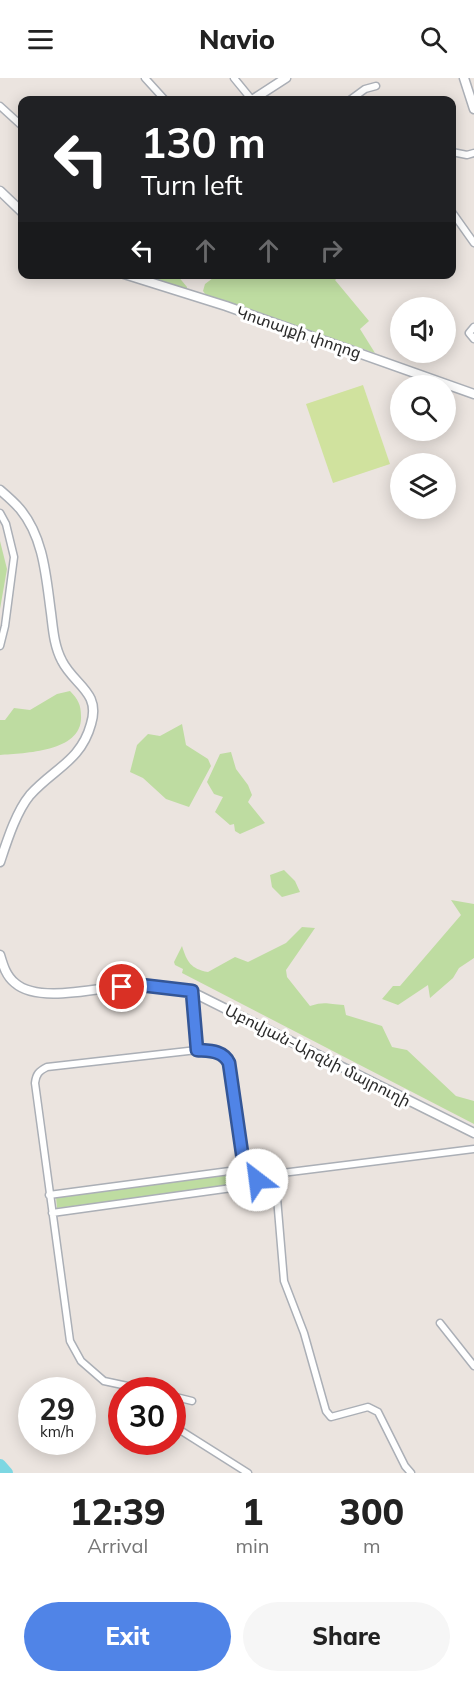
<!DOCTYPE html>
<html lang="en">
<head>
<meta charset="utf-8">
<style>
	:root { --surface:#fff; --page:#f6f6f6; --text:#222; --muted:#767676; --accent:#5084e7 }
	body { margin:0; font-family:Mulish,"Noto Sans Armenian",sans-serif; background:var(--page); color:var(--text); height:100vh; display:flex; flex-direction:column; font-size:22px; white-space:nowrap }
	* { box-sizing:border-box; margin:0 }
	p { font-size:20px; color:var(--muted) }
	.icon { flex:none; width:33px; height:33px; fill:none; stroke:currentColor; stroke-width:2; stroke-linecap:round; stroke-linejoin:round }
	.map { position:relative; height:1395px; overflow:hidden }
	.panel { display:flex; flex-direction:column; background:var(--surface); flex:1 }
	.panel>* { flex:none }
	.banner { position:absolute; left:18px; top:18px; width:438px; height:183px; border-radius:12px; box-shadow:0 3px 15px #0003; background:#202124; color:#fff; overflow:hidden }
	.fabs { position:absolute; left:390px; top:219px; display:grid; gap:12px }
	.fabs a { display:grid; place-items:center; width:66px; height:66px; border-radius:50%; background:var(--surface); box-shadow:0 3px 15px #0003; font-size:30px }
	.speed { position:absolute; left:18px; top:1299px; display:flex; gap:12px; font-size:30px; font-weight:700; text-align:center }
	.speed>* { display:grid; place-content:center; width:78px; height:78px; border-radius:50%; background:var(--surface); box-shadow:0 3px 15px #0003; line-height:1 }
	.speed small { font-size:15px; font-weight:400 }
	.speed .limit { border:9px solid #d22; background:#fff; color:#111 }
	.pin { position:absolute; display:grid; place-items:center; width:51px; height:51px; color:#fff; margin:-26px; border:3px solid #fff; border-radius:50%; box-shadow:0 2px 6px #0007 }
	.me { position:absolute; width:66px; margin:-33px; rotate:330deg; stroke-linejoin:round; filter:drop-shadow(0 0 4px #0008) }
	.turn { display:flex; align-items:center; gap:21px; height:126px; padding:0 24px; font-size:27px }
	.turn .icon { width:78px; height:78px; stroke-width:2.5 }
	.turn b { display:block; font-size:42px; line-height:51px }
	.lanes { display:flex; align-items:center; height:57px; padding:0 24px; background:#0003; justify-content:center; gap:30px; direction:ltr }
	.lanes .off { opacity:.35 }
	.eta { display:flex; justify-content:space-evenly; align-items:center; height:102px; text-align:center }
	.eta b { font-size:36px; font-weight:800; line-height:42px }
	.button { display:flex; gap:12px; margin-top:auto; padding:12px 24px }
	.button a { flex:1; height:69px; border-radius:36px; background:var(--accent); color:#fff; font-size:24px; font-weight:800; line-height:69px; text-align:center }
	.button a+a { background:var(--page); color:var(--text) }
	header { display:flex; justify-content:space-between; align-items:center; height:78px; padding:0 24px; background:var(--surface); font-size:27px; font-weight:800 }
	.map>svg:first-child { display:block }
	.green { fill:#bedca1 }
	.pitch { fill:#d0e29e }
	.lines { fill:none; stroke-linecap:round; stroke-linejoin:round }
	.river { stroke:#7dd7e2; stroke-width:12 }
	.street-casing { stroke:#abafb6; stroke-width:9 }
	.secondary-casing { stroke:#abafb6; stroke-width:11 }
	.street { stroke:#fff; stroke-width:6 }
	.secondary { stroke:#fff; stroke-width:8 }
	.route-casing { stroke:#345696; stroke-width:15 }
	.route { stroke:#5084e7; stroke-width:10 }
	.labels { text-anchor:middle; stroke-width:6; stroke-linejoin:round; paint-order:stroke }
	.street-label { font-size:16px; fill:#2b2b2b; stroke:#fff }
</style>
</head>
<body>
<header><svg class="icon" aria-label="menu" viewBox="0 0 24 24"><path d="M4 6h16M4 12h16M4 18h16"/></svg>Navio<svg class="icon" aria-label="search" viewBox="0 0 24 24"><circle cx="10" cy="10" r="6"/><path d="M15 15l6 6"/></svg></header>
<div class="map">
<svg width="474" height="1395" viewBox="0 0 474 1395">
	<rect width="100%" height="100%" fill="#ebe4df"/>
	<path class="green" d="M142,197h35l10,12v4z
		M217,197h124l-6,5 34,41 -9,8 15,24 -169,-58 -3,-4 2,-7z
		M0,463l7,28 -7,40z
		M70,613c8,8 11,14 11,25 2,36 -56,37 -81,39v-35h5l9,-12 16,2 27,-16z
		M182,646l4,21 22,14 3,7 -22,41 -23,-8 -23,-21 -13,-6 7,-27 11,-11 12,2z
		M231,674l5,17 12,16 4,10 -4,7 17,21 -25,11 -5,-3 -1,-7 -4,1 -15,-13 8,-15 -9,-3 -7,-12 13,-28z
		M284,792l11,11 5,11 -18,5 -10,-10 -2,-12z
		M451,822l23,4v54l-15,10 -6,10 -23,20 -2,-13 -30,20 -16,-6 11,-13h7l61,-71z
		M302,849l13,1 -29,42 1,7 23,29c15,-5 18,-2 34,-1l2,10 36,11 10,21 15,3 49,46 18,5v23l-292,-151 1,-4 -8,-4 -1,-3 8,-16c5,16 9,23 26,26l27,-15 13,5 38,-19z
		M229,1097l2,11 -174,22 -1,-11z"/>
	<path class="pitch" d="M363,307l27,79 -57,19 -27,-79z"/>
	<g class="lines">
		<path class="river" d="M0,1387l7,8"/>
		<g class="street-casing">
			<path id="street" d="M145,0l20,22
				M234,0l18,22
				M350,22l15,-11 11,-3
				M0,28l22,20
				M452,74l15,3 7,-2
				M452,134l22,31
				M474,249l-5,6 5,6
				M0,435l6,11 8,33 -9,69 -5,20
				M192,913l5,59
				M235 1100a11 11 0 1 1 22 0a11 11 0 1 1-22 0Z
				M275,1096l9,107 20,52 22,78 5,6 37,-10 10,5 27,54 6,7
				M266,1097l208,-26
				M49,1117l188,-25
				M52,1135l187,-26
				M440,1245l34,43
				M146,1312l-42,-9 -23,-20 -11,-20 -35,-258c1,-9 4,-12 12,-16l150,-17c12,1 26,0 32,13l14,96 5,8
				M172,1318l20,5
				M172,1347l76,48"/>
		</g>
		<g class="secondary-casing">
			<path id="secondary" d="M464,0l10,31
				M252,22l34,-22
				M0,113l22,21
				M124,196l102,32 248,88
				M0,412c7,6 14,12 20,19 24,29 26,68 31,104 2,16 3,33 11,48 12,24 39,31 29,63 -10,37 -38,45 -61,71 -14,17 -23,46 -30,67
				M0,877c3,10 6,21 15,28 26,23 94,1 127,2 15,0 31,3 46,5l286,143"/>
		</g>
		<use href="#street" class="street"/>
		<use href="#secondary" class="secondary"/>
	</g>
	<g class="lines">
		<g class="route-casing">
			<path id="route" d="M122,909l19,-2 51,6 5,59c12,1 26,0 32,13l14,97 5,7 7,4 2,9"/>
		</g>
		<use href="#route" class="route"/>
	</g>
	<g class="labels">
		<g class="street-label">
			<text transform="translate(299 254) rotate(19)" y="6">Կոտայքի փողոց</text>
			<text transform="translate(318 977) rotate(27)" y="6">Աբովյան-Արզնի մայրուղի</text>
		</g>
	</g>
</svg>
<div class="fabs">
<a><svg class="icon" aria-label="sound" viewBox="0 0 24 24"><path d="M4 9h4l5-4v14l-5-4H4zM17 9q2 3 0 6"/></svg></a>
<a><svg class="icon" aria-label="search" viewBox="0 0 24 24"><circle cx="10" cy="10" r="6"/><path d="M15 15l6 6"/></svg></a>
<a><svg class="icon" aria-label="layers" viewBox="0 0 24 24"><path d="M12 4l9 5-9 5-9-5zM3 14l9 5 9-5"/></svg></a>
</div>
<div class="speed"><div>29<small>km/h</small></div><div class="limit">30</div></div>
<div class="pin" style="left:122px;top:909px;background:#d93025"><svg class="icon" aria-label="arrive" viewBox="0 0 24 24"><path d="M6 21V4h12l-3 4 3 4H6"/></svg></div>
<svg class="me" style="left:257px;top:1102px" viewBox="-20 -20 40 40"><circle r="19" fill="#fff"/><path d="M0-13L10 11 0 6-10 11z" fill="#5084e7"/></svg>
<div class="banner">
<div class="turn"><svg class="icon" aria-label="left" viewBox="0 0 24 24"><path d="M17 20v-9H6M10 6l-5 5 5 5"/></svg><div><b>130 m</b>Turn left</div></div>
<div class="lanes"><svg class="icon" aria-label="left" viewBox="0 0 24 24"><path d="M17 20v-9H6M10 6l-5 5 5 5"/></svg><svg class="icon off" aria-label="ahead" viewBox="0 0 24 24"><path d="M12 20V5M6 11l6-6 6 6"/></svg><svg class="icon off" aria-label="ahead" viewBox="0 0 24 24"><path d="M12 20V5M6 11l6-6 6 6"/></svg><svg class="icon off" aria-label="right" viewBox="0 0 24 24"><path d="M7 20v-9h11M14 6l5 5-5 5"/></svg></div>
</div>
</div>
<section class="panel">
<div class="eta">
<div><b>12:39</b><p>Arrival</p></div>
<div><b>1</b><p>min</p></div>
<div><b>300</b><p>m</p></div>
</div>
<div class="button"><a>Exit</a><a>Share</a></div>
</section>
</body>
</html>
